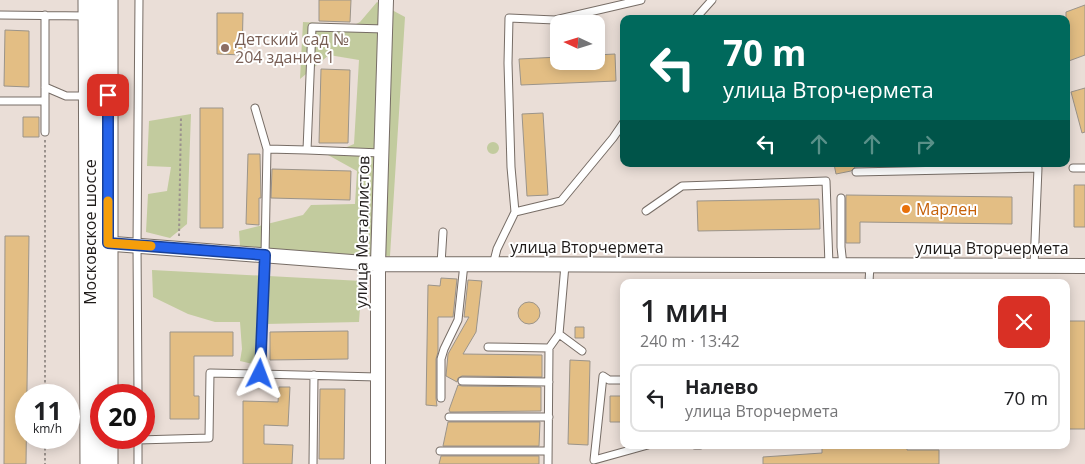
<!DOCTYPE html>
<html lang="ru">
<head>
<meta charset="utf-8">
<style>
	:root { --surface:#fff; --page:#f6f6f6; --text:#202124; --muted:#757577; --line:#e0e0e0 }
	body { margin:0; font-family:"Open Sans",sans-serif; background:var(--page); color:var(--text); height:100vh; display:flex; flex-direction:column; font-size:19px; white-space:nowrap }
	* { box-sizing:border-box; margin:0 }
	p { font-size:16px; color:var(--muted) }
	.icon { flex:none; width:28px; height:28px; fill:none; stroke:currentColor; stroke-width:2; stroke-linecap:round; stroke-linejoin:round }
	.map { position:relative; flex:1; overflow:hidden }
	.details { position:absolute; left:620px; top:279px; width:450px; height:170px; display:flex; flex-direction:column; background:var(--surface); border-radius:10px; box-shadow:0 2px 12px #0003 }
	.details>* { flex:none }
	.banner { position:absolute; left:620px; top:15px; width:450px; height:152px; border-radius:10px; box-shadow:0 2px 12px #0003; background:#00695c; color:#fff; overflow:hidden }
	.needle { width:32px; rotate:274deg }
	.buttons { position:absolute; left:550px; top:15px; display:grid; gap:10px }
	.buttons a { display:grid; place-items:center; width:55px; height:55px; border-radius:10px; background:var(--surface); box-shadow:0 2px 12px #0003; font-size:25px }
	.speed { position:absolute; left:15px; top:384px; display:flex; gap:10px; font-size:25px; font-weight:700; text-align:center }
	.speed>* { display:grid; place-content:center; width:65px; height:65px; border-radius:50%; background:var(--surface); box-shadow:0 2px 12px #0003; line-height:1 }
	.speed small { font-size:12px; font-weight:400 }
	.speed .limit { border:8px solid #d22; background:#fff; color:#111 }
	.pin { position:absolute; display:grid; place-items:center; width:42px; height:42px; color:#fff; margin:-21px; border-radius:10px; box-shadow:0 2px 8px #0006 }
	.me { position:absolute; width:55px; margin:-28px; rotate:3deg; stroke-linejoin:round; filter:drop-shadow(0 0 4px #0008) }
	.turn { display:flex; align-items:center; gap:18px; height:105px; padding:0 20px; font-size:22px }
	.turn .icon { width:65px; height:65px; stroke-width:2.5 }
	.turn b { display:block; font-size:35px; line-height:42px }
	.lanes { display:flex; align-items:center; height:48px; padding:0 20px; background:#0003; justify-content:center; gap:25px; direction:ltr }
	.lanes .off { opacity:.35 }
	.round { display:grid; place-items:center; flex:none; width:52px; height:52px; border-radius:10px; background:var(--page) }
	.headline { display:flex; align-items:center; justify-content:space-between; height:85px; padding:0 20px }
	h1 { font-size:30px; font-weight:600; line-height:38px }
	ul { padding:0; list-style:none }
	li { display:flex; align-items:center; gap:15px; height:68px; margin:0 10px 8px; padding:0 10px; border:2px solid var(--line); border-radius:10px }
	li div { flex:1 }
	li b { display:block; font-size:19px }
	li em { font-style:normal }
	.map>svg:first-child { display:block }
	.green { fill:#c2cb9e }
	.building { fill:#e3be84; stroke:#9b948a }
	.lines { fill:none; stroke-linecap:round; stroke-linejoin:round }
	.service-casing { stroke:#776d66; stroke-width:9 }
	.minor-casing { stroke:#776d66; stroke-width:16 }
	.primary-casing { stroke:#776d66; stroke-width:23 }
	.path { stroke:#9b928d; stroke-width:2; stroke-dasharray:2.5 2.5; stroke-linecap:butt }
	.service { stroke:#fff; stroke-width:7 }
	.minor { stroke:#fff; stroke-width:14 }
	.primary { stroke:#fff; stroke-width:21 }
	.route-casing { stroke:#184099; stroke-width:12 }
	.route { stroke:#2563eb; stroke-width:9 }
	.slow { stroke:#f59e0b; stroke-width:9 }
	.education-dot { fill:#8d6e63; stroke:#fff; stroke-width:2 }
	.food-dot { fill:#e8710a; stroke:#fff; stroke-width:2 }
	.labels { text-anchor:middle; stroke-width:4; stroke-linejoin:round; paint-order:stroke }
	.education-label { font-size:16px; fill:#785e54; stroke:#fff; text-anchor:start }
	.food-label { font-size:16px; fill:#c56008; stroke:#fff; text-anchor:start }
	.street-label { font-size:16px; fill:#1e1a18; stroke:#fff }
</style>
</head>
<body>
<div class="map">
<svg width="1085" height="464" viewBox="0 0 1085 464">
	<rect width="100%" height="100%" fill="#eaded7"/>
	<path class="green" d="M377,2l28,15 -15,239 -109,-5 -41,-5 -1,-15 64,-16 8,-10 44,-1 2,-33 -29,-16 26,-11 5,-84 -30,-5 -29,24 3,-57 51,3 6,-3z
		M191,114l-4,110 -17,14 -24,-6 2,-38 19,-3 4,-24 -24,-1 2,-45z
		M487 148a6 6 0 1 1 12 0a6 6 0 1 1-12 0Z
		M152,270l210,11 -3,41 -94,2 -3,42 -22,-5 2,-12 -2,-27h-25l-27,-8 -35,-17z"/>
	<path class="building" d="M319,0h32l-1,22 -31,-1z
		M1085,5v50l-19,7v-50z
		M217,13h26l-1,42 -25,-1z
		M5,30l24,1v56l-25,-1z
		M615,54l1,27 -95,4 -2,-26 40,-2v4h37v-6z
		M321,69l29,1 -2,73h-29z
		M1085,88v44l-3,1 -11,-41z
		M200,108h23v120h-23z
		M543,113l5,82 -21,1 -5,-82z
		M23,117h16v20h-16z
		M248,154h12l1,44h-2v27l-13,-1z
		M834,164h32v2l-11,1 -4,4 -15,3z
		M272,169l79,2 -1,29 -79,-2z
		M1074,185h11v42h-11z
		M846,195l166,2v27l-152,-2v21h-14z
		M819,199l1,30 -122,2 -1,-30z
		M5,236h24l-3,228h-22z
		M441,278l16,1 -4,38h-15v35l-2,7v39l1,8 -11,-1 2,-120 12,1z
		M468,280l14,1 -6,51 -13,22 79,1v22l-80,-1 -4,2 -1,4 -11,-6 2,-22 21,-37h-5z
		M518 313a11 11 0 1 1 22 0a11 11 0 1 1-22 0Z
		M1066,321h19v108h-19z
		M575,327h9v11h-9z
		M348,331v28l-78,1v-28z
		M170,332h63v24h-39v40h5v23h-29z
		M570,360l20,1 -2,84 -20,-1z
		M458,385l4,1 79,1v24l-91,1 -1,-2z
		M279,387h11l-2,39 -24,-1v19l29,1 -1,19h-49v-63l35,1z
		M320,389h25l-1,70h-25z
		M610,396h14v26h-14z
		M448,422h92l-1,24h-96z
		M907,445v5h32v14h-176v-7l59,-4v-7z
		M441,456h98v8h-100z"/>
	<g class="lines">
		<g class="service-casing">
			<path id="service" d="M0,15l87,1
				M695,19l17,-19
				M45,87l21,9h22
				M0,101h45
				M255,108l12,41
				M45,132v-117
				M381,153l-74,-3 5,-123 73,2
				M1073,168h12
				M856,172l182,-4 -4,98
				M841,198v49l2,18
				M646,211l36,-25 144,-5 3,84
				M515,212l46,-11 52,-63 11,-16
				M441,264l2,-32
				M493,265l4,-16 18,-37 -4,-45 -3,-104 1,-45 46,2 86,-20
				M869,282l1,-17
				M559,334l23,17
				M488,347l61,1 10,-14 6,-69
				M260,374l117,3
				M624,380h-15l-6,-4 -9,84 54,-15
				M462,381l87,1
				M138,395l-1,-150 2,-245
				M441,398v-39l3,-10 14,-29 6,-56
				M449,417h100
				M138,438v26
				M138,440l71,-2 1,-65 50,1 5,-119 2,-106 40,1
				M695,445h5
				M440,451h108
				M313,464l1,-89
				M548,464l1,-116"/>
		</g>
		<g class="minor-casing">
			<path id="minor" d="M101,243l277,21 707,2
				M378,464v-200l8,-264"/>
		</g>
		<g class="primary-casing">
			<path id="primary" d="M89,0l2,464
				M107,395v-395
				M107,464v-26"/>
		</g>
		<path class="path" d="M45,140v255
			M179,236l2,-119
			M45,438v26"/>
		<use href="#service" class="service"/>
		<use href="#minor" class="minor"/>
		<use href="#primary" class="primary"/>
	</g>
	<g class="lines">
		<g class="route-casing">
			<path id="route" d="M108,95v148l157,12 -5,119"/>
		</g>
		<use href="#route" class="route"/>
		<path class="slow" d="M108,201v42l43,3"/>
	</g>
	<circle class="education-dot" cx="225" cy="48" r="5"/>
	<circle class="food-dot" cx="906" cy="209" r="5"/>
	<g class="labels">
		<g class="education-label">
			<text x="235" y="45">Детский сад №<tspan x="235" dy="18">204 здание 1</tspan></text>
		</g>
		<g class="food-label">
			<text x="916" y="215">Марлен</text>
		</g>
		<g class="street-label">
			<text transform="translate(90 232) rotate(-90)" y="6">Московское шоссе</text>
			<text transform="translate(362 232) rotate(-89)" y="6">улица Металлистов</text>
			<text x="587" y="253">улица Вторчермета</text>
			<text x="992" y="254">улица Вторчермета</text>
		</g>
	</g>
</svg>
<div class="buttons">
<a><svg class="needle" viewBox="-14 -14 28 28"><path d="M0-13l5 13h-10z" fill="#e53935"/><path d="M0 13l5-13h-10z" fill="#757577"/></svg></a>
</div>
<div class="speed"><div>11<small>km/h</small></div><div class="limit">20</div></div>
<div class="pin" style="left:108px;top:95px;background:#d93025"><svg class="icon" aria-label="arrive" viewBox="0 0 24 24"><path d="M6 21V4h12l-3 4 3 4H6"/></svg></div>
<svg class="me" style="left:260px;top:374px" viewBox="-20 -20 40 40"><path d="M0-17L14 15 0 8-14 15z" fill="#2563eb" stroke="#fff" stroke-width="4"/></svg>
<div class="banner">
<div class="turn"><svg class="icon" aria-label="left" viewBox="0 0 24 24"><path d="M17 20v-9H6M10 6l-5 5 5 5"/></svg><div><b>70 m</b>улица Вторчермета</div></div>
<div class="lanes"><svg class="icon" aria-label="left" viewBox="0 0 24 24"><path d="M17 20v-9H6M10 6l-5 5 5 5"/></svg><svg class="icon off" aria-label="ahead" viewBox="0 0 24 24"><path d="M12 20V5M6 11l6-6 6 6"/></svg><svg class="icon off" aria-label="ahead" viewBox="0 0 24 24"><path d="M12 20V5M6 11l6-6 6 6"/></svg><svg class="icon off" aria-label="right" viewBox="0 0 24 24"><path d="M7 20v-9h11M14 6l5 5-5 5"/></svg></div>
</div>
<section class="details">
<div class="headline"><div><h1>1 мин</h1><p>240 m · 13:42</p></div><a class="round" style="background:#d93025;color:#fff"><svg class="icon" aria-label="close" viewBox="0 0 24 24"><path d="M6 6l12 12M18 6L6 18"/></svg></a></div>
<ul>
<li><svg class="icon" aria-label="left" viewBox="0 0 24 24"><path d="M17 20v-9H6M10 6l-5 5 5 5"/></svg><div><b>Налево</b><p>улица Вторчермета</p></div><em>70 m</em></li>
</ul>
</section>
</div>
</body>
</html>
